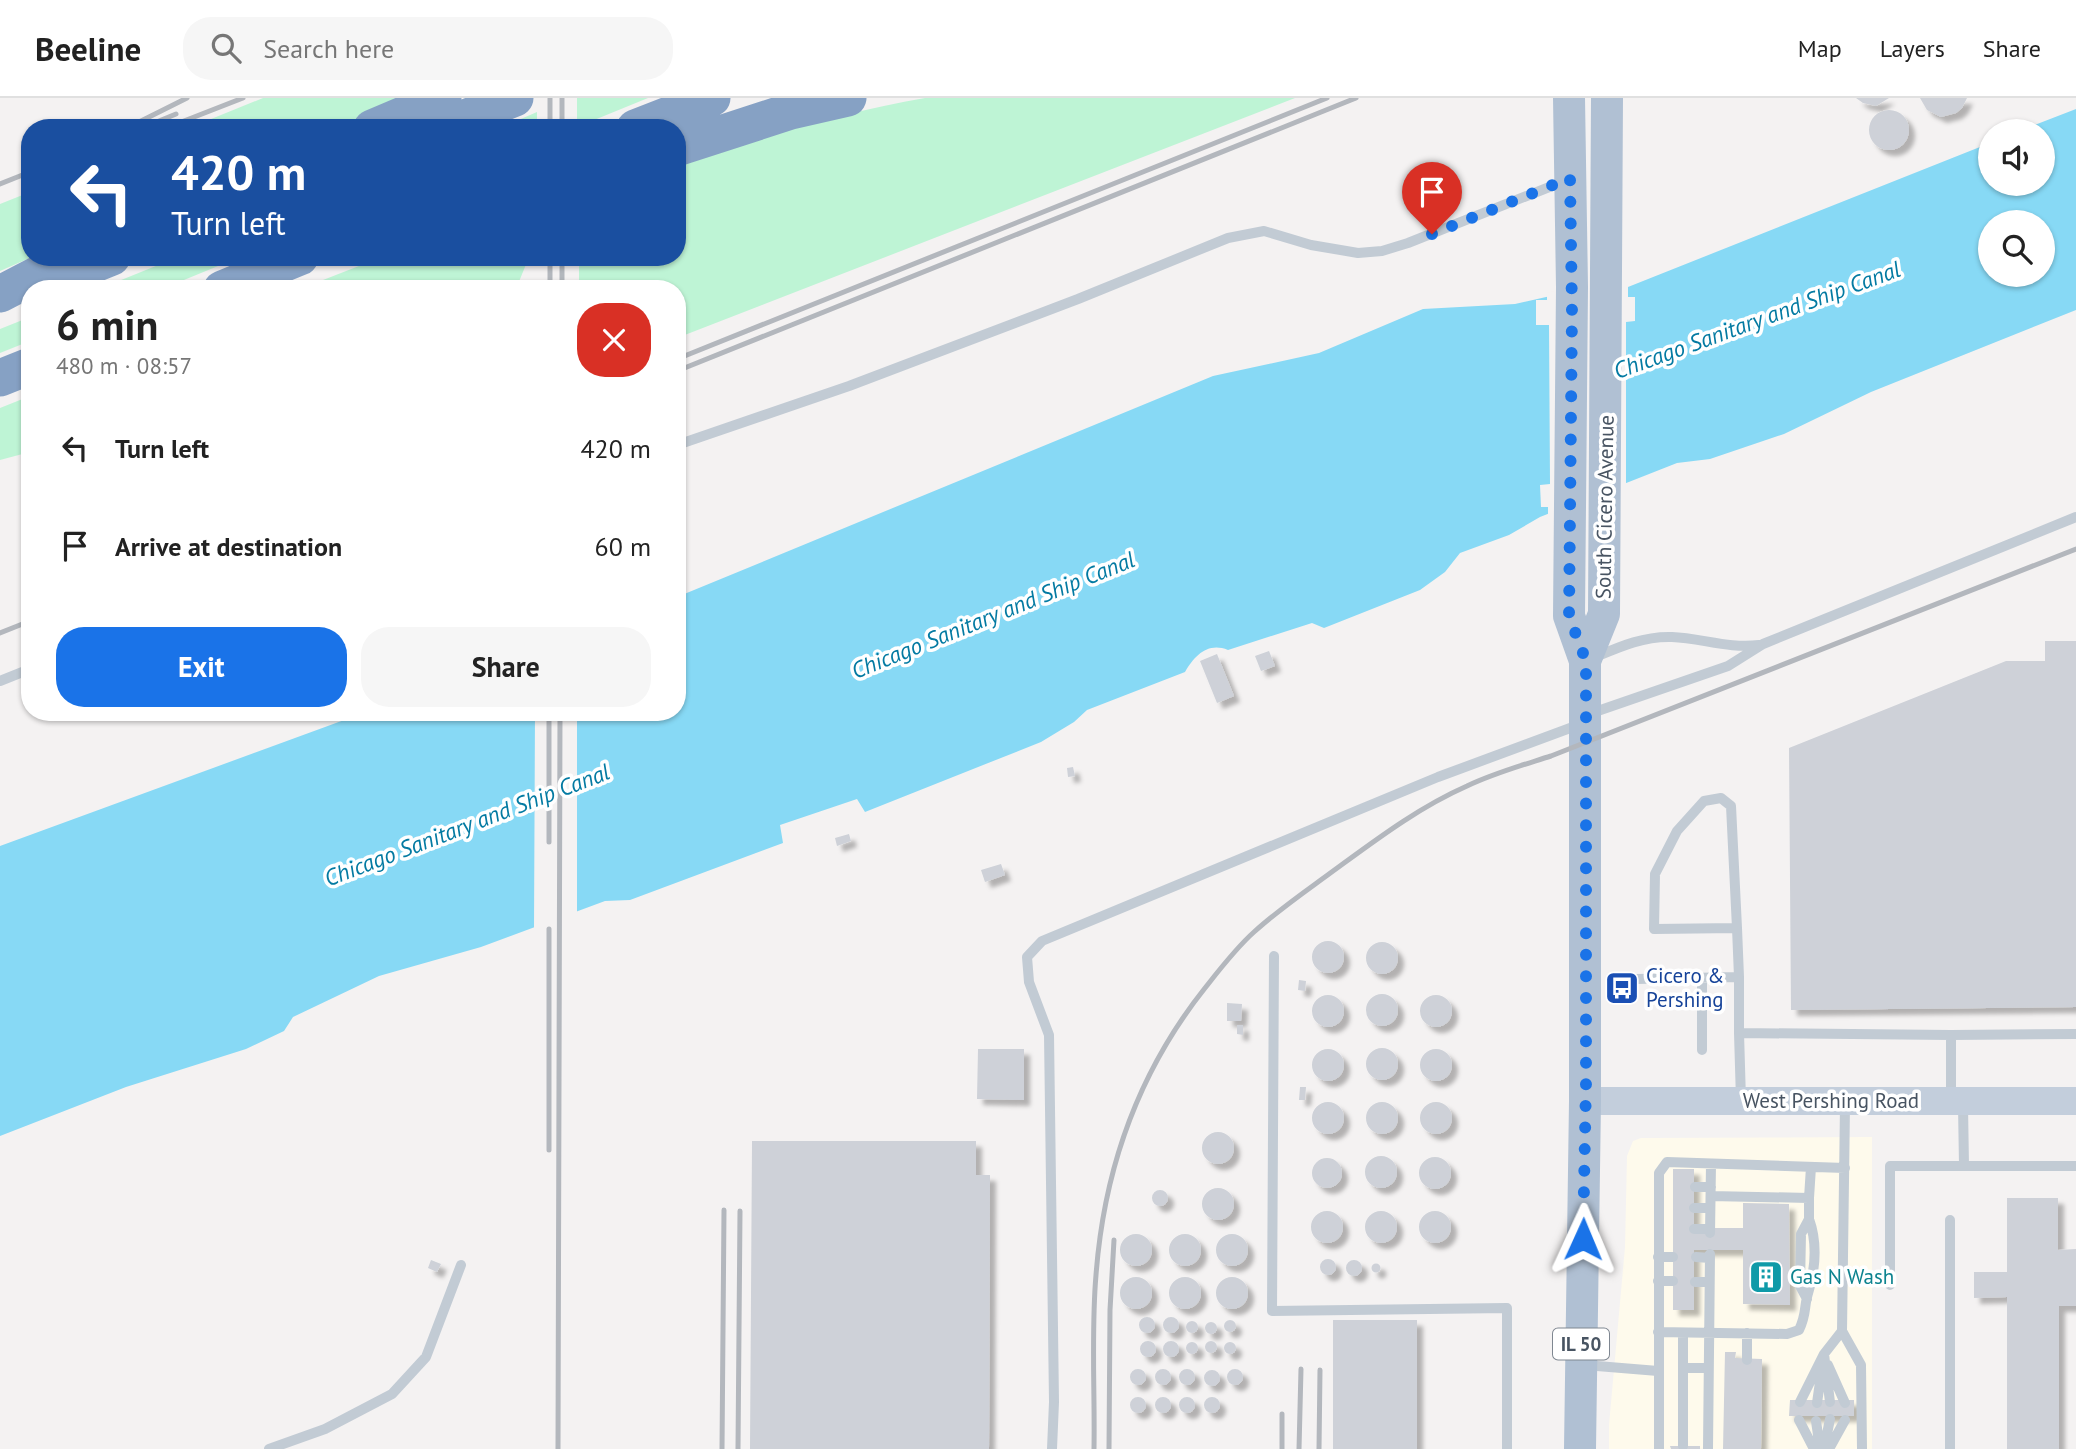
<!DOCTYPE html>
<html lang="en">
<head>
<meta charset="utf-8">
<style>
	:root { --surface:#fff; --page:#f6f6f6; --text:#222; --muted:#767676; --line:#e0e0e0; --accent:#1a73e8 }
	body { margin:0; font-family:"PT Sans",sans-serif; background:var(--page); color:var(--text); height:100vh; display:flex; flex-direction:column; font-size:26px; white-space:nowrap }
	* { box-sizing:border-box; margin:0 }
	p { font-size:23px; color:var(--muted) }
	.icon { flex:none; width:38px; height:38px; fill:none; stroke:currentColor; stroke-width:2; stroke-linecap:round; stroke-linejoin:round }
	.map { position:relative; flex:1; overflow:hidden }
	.side { position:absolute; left:21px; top:182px; width:665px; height:441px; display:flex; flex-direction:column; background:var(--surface); border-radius:28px; box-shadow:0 2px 5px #0004 }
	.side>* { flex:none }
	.hud { position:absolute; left:21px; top:21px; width:665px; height:147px; border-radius:28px; box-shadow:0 2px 5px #0004; background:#1a4fa0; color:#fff; overflow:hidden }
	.fabs { position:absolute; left:1978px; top:21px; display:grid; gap:14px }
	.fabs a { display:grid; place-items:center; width:77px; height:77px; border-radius:50%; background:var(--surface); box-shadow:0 2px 5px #0004; font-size:35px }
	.pin { position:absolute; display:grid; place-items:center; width:60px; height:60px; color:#fff; margin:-72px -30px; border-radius:50% 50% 50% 0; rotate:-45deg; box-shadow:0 0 7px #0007 }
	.pin .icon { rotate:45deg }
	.me { position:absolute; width:77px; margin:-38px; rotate:1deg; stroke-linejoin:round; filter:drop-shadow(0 0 5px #0008) }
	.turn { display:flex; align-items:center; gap:24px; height:147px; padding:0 35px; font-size:32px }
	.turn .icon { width:91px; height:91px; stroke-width:2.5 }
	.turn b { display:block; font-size:49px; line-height:60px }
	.round { display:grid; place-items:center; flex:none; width:74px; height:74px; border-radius:28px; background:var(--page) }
	.headline { display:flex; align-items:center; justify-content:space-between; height:119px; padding:0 35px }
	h1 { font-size:42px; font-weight:800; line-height:52px }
	.button { display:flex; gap:14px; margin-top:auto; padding:14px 35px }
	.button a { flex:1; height:80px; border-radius:28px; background:var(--accent); color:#fff; font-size:28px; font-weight:800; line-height:80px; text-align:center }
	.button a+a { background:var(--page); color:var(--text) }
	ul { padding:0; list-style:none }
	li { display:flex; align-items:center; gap:21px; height:98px; padding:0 35px }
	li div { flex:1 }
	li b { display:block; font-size:26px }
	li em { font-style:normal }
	header { display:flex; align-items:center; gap:42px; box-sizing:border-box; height:98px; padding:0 35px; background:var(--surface); border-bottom:2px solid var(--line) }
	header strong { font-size:33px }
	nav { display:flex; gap:38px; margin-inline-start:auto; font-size:24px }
	.search { width:490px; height:63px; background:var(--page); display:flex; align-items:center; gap:18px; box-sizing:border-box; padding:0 24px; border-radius:28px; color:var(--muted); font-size:26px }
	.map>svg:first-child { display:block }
	.commercial { fill:#fefaec }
	.green { fill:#bef4d5 }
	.water { fill:#87d9f5; fill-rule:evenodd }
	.pier { fill:#f4f2f2; fill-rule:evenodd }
	.building { fill:#ced1d8; filter:url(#shadow) }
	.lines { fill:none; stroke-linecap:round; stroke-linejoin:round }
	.service { stroke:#c2cbd4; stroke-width:10 }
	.secondary { stroke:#c3cedc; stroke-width:28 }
	.primary { stroke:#b0c0d3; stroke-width:32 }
	.motorway { stroke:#86a1c4; stroke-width:37 }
	.rail { stroke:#b3b7bd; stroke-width:5 }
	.route { stroke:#1a73e8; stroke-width:12; stroke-dasharray:0 21.6 }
	.labels { text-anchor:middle; stroke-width:7; stroke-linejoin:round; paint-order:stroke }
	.shield { fill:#fff; stroke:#7f8791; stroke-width:2 }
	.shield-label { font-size:19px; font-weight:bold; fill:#485462 }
	.street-label { font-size:21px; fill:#485462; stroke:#fff }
	.transit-label { font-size:21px; fill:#164399; stroke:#fff; text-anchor:start }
	.culture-label { font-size:21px; fill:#0d838f; stroke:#fff; text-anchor:start }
	.water-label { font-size:23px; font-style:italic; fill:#037aa2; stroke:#fff }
</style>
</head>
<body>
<header>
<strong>Beeline</strong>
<div class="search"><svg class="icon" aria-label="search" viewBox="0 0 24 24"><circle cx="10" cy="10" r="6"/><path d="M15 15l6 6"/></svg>Search here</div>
<nav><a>Map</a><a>Layers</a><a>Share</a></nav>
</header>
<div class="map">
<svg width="2076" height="1351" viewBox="0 0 2076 1351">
	<defs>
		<filter id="shadow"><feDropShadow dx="6" dy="6" stdDeviation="2" flood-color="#0004"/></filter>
	</defs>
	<rect width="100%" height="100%" fill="#f4f2f2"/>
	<path class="commercial" d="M1872,1039v312h-263v-24l16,-178 2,-91 6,-15 8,-3z"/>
	<path class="green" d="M263,0h145l-70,30h-149z
		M577,0h71l-71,29z
		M925,0h370l-618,240v-49h-98v-32h98v-96c82,-25 164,-48 248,-63z
		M537,14v16h-37z
		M30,94v65h2l-32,14v-67z
		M178,159h62l-78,32h-63z
		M382,159h147l-13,32h-216z
		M30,219v24l-30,12v-24z
		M30,298v56l-30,8v-52z"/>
	<path class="water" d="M2076,11v201l-205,82 -87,42 -74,25 -33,4 -137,54 -31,18 -49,18 -15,19 -25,18 -96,38 -12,-5 -84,27c-20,-8 -33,5 -43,22l-98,38 -13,12 -33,20 -176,70 -8,-13 -77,26 3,18 -153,57 -25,1 -124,46 -102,29 -86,41 -9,14 -38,18 -120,38 -126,49v-290l366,-134h311v-115l536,-221 106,-23 104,-44 92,-5 40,-9 73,-8 362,-144v41h52v-53h-23zM1990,124h52v53h-52zM554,699h6l15,12 -3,18 -16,8 -16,-9 -2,-18z"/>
	<path class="pier" d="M1594,189h34v10h7v24l-9,1v165l-78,30v-10h-7l-1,-22 10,-1 -1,-159h-13v-25h11v-7l7,-2z
		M535,614h42v203l-43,16zM559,702l10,6 3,10 -7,13 -9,3 -13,-8 -3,-9 2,-5 7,-8z"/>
	<path class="building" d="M1856,0h33l-13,8 -13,-3z
		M1920,0h47l-5,10 -6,5 -15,4 -14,-7z
		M1869 32a20 20 0 1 1 40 0a20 20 0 1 1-40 0Z
		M2045,543h31v366l-285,3 -2,-262 217,-87h39z
		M1269,553l6,15 -14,5 -6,-15z
		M1217,556l17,42 -17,7 -17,-42z
		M1073,669l2,9 -7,1 -1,-9z
		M849,736l2,7 -14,5 -2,-8z
		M1001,766l4,11 -20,7 -4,-12z
		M1312 859a16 16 0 1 1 32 0a16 16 0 1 1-32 0Z
		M1366 860a16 16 0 1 1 32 0a16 16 0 1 1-32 0Z
		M1299,882l7,1 -1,10 -7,-1z
		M1366 912a16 16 0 1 1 32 0a16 16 0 1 1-32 0Z
		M1420 913a16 16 0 1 1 32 0a16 16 0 1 1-32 0Z
		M1312 913a16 16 0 1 1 32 0a16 16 0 1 1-32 0Z
		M1227,905l15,1 -1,17h-14z
		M1237,927h6v10l-6,-1z
		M1366 966a16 16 0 1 1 32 0a16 16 0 1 1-32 0Z
		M978,951h46v51l-47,-1z
		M1420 967a16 16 0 1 1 32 0a16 16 0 1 1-32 0Z
		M1312 967a16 16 0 1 1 32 0a16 16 0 1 1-32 0Z
		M1300,989h6l-1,13h-6z
		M1366 1020a16 16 0 1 1 32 0a16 16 0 1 1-32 0Z
		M1420 1020a16 16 0 1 1 32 0a16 16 0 1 1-32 0Z
		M1312 1020a16 16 0 1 1 32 0a16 16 0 1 1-32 0Z
		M1202 1050a16 16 0 1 1 32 0a16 16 0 1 1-32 0Z
		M752,1043h224v34h14l-1,274h-239z
		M1365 1074a16 16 0 1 1 32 0a16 16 0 1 1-32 0Z
		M1419 1075a16 16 0 1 1 32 0a16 16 0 1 1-32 0Z
		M1312 1075a15 15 0 1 1 30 0a15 15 0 1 1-30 0Z
		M1673,1071h21v59h49v-25l46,1 1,101 -47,-1v-54h-49v60h-21z
		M1202 1106a16 16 0 1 1 32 0a16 16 0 1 1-32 0Z
		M1152 1100a8 8 0 1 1 16 0a8 8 0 1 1-16 0Z
		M2007,1100h51v52l18,-1v57h-17v143h-52v-152l-33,1v-26h33z
		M1419 1129a16 16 0 1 1 32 0a16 16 0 1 1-32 0Z
		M1365 1129a16 16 0 1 1 32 0a16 16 0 1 1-32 0Z
		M1311 1129a16 16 0 1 1 32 0a16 16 0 1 1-32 0Z
		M1120 1152a16 16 0 1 1 32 0a16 16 0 1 1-32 0Z
		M1216 1152a16 16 0 1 1 32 0a16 16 0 1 1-32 0Z
		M1169 1152a16 16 0 1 1 32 0a16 16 0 1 1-32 0Z
		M1320 1169a8 8 0 1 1 16 0a8 8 0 1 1-16 0Z
		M431,1162l10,4 -4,8 -9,-4z
		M1346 1170a8 8 0 1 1 16 0a8 8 0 1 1-16 0Z
		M1371.5 1170a4.5 4.5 0 1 1 9 0a4.5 4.5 0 1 1-9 0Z
		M1216 1195a16 16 0 1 1 32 0a16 16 0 1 1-32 0Z
		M1120 1195a16 16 0 1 1 32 0a16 16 0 1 1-32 0Z
		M1169 1195a16 16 0 1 1 32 0a16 16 0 1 1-32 0Z
		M1139 1227a8 8 0 1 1 16 0a8 8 0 1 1-16 0Z
		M1163 1227a8 8 0 1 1 16 0a8 8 0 1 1-16 0Z
		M1333,1222h84v129h-84z
		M1224 1228a6 6 0 1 1 12 0a6 6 0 1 1-12 0Z
		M1186 1229a6 6 0 1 1 12 0a6 6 0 1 1-12 0Z
		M1205 1230a6 6 0 1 1 12 0a6 6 0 1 1-12 0Z
		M1205 1249a6 6 0 1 1 12 0a6 6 0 1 1-12 0Z
		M1140 1251a8 8 0 1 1 16 0a8 8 0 1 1-16 0Z
		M1163 1251a8 8 0 1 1 16 0a8 8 0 1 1-16 0Z
		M1224 1250a6 6 0 1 1 12 0a6 6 0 1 1-12 0Z
		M1186 1250a6 6 0 1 1 12 0a6 6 0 1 1-12 0Z
		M1725,1254h11l-1,6 27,1 -1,90h-38z
		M1227 1279a8 8 0 1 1 16 0a8 8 0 1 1-16 0Z
		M1155 1279a8 8 0 1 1 16 0a8 8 0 1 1-16 0Z
		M1179 1279a8 8 0 1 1 16 0a8 8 0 1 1-16 0Z
		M1130 1279a8 8 0 1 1 16 0a8 8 0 1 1-16 0Z
		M1204 1280a8 8 0 1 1 16 0a8 8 0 1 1-16 0Z
		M1179 1307a8 8 0 1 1 16 0a8 8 0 1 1-16 0Z
		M1130 1307a8 8 0 1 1 16 0a8 8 0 1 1-16 0Z
		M1155 1307a8 8 0 1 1 16 0a8 8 0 1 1-16 0Z
		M1204 1307a8 8 0 1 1 16 0a8 8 0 1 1-16 0Z
		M1790,1302h64v16h-65z
		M1670,1348h30v3h-29z"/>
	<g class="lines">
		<path class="service" d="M677,347l172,-59 229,-87 150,-61 36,-7 47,14 47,8 24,-2 26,-8 159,-63
			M1593,560c26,-11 50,-22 79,-21 29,1 57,12 87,8
			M0,583l30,-12
			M1589,616l139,-48 35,-22 313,-127
			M1737,830l-6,-122 -10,-8 -17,3 -27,30 -22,43 -1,55 83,-1 2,49
			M1274,858l-2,355 235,-3v141
			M1702,880v72
			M1636,881l103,-2v56
			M1741,1002l-2,-67 212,2
			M1951,1002v-65l125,-1
			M1845,1007l-3,226 19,34 1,84
			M1963,1007l1,61
			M1695,1089h16
			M1711,1098l98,2 2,-31
			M1694,1110h16
			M1809,1121v-21
			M1950,1122v229
			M1694,1131h16
			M1710,1135l1,-69
			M1658,1159h15
			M1696,1159l14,1
			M1658,1183h15
			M1695,1184h14
			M1890,1187v-119h186
			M1658,1234l129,2 12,-4c7,-14 5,-20 8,-33 8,-25 11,-53 2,-78l-8,15 -1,52 7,13
			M1683,1235v113
			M1747,1262v-27
			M1585,1267l73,6
			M1828,1267l17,38
			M1683,1270h25
			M1800,1304l24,-48 18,-23
			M1817,1305l7,-49 6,48
			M1799,1322l15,29
			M1816,1323l4,28
			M269,1351l56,-20 67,-35 34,-37 35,-92
			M1052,1351l2,-47 -5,-367 -20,-53 -2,-25 15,-16 396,-164 143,-53
			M1659,1351v-276l8,-11 178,6
			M1708,1351l2,-195
			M1824,1351l6,-30
			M1829,1351l16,-29"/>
		<path class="secondary" d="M1585,1003h491"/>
		<path class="primary" d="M1569,0l3,189 -3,329 16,45v440l-5,348
			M1585,563l19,-47 3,-516"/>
		<path class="motorway" d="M372,30l71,-30
			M440,30l75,-30
			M635,30l77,-30
			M677,50l114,-37 57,-13
			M33,191l79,-32
			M222,191l78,-32
			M0,196l52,-27
			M0,280l30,-12"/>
		<path class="rail" d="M127,30l60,-30
			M142,30l34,-14
			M166,30l77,-30
			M550,30v-30
			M562,30v-30
			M0,86l30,-12
			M550,159v32
			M562,191v-32
			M677,261l650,-261
			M677,273l679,-273
			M0,535l30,-12
			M549,744v-130
			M549,1052v-221
			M558,1351l2,-737
			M722,1351l2,-239
			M738,1351l2,-238
			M1094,1351c1,-58 -3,-117 2,-174 8,-106 43,-204 109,-287 15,-19 31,-40 49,-56 23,-21 49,-39 75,-58 44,-32 88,-66 138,-88 27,-13 56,-21 84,-30l525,-207
			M1109,1351l1,-139 4,-70
			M1282,1351v-35
			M1299,1351l2,-80
			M1319,1351l1,-79"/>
	</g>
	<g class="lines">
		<path class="route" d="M1432,136l138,-56 2,134 -3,304 17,45v422l-3,156"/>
	</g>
	<defs>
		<g id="bus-square" transform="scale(1.75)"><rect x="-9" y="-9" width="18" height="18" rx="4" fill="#1a4fb4" stroke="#fff"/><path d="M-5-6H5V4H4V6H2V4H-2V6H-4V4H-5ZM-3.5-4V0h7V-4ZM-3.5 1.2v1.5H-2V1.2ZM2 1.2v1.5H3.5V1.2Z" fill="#fff"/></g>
		<g id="building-square" transform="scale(1.75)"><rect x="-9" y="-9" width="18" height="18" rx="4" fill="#0f9aa8" stroke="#fff"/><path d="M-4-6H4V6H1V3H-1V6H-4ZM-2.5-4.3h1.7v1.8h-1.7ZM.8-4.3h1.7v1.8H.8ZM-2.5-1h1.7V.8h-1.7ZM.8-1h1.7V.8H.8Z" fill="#fff"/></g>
	</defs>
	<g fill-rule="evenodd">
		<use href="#bus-square" x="1622" y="890"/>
		<use href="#building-square" x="1766" y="1179"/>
	</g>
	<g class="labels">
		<rect class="shield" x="1553" y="1230.5" width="56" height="31" rx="5"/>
		<g class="shield-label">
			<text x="1581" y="1253">IL 50</text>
		</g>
		<g class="street-label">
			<text transform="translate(1605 409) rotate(-89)" y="7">South Cicero Avenue</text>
			<text x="1831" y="1010">West Pershing Road</text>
		</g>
		<g class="transit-label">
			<text x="1646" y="885">Cicero &amp;<tspan x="1646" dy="24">Pershing</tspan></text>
		</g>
		<g class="culture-label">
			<text x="1790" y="1186">Gas N Wash</text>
		</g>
		<g class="water-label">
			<text transform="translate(1757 222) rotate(-20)" y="8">Chicago Sanitary and Ship Canal</text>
			<text transform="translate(993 517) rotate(-22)" y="8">Chicago Sanitary and Ship Canal</text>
			<text transform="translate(467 727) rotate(-21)" y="8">Chicago Sanitary and Ship Canal</text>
		</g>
	</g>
</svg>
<div class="fabs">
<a><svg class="icon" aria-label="sound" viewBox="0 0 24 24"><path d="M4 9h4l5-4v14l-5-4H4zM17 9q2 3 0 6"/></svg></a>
<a><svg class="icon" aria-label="search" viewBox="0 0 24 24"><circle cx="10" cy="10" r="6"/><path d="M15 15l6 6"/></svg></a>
</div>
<div class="pin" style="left:1432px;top:136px;background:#d93025"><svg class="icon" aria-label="arrive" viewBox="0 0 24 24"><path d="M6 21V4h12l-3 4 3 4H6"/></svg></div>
<svg class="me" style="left:1583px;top:1141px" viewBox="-20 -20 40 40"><path d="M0-17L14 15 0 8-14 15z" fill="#1a73e8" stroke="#fff" stroke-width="4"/></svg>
<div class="hud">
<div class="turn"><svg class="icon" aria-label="left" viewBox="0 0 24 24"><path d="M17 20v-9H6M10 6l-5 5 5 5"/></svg><div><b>420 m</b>Turn left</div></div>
</div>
<section class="side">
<div class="headline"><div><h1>6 min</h1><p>480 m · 08:57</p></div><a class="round" style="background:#d93025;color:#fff"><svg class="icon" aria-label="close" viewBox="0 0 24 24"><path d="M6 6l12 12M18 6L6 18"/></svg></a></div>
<ul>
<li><svg class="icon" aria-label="left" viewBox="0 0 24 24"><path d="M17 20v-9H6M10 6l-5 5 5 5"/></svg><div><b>Turn left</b></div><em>420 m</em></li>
<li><svg class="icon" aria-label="arrive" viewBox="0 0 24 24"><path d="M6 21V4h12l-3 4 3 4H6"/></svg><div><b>Arrive at destination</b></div><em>60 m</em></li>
</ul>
<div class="button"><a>Exit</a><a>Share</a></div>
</section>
</div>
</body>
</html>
